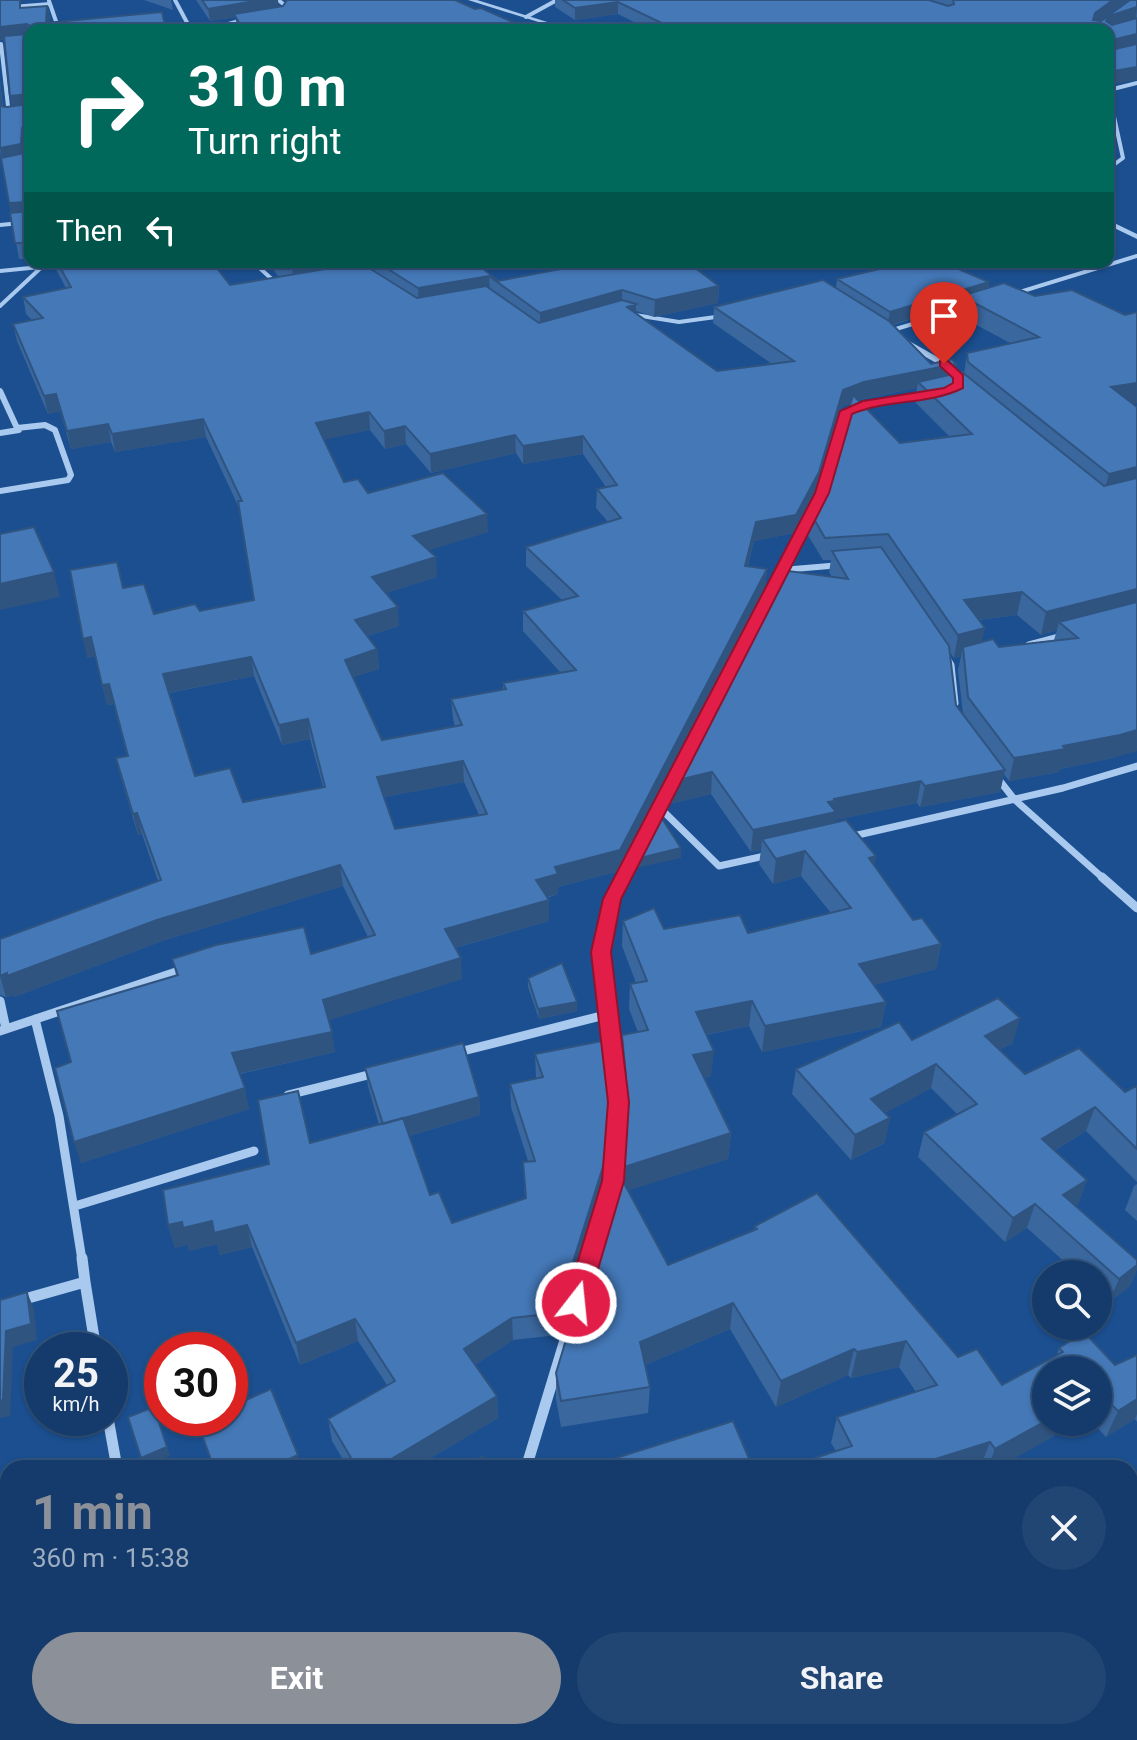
<!DOCTYPE html>
<html lang="en">
<head>
<meta charset="utf-8">
<style>
	:root { --surface:#143b6b; --page:#214673; --text:#f1f3f6; --muted:#9dadc1; --line:#33557e; --accent:#8c9099 }
	body { margin:0; font-family:Roboto,sans-serif; background:var(--page); color:var(--text); height:100vh; display:flex; flex-direction:column; font-size:30px; white-space:nowrap }
	* { box-sizing:border-box; margin:0 }
	p { font-size:26px; color:var(--muted) }
	.icon { flex:none; width:44px; height:44px; fill:none; stroke:currentColor; stroke-width:2; stroke-linecap:round; stroke-linejoin:round }
	.map { position:relative; flex:1; overflow:hidden }
	.sheet { position:absolute; left:0px; top:1460px; width:1138px; height:280px; display:flex; flex-direction:column; background:var(--surface); border-radius:24px 24px 0 0; box-shadow:0 2px 6px #0004,0 0 0 2px var(--line) }
	.sheet>* { flex:none }
	.hud { position:absolute; left:24px; top:24px; width:1090px; height:244px; border-radius:16px; box-shadow:0 2px 6px #0004,0 0 0 2px var(--line); background:#00695c; color:#fff; overflow:hidden }
	.fabs { position:absolute; left:1032px; top:1260px; display:grid; gap:16px }
	.fabs a { display:grid; place-items:center; width:80px; height:80px; border-radius:50%; background:var(--surface); box-shadow:0 2px 6px #0004,0 0 0 2px var(--line); font-size:40px }
	.speed { position:absolute; left:24px; top:1332px; display:flex; gap:16px; font-size:40px; font-weight:700; text-align:center }
	.speed>* { display:grid; place-content:center; width:104px; height:104px; border-radius:50%; background:var(--surface); box-shadow:0 2px 6px #0004,0 0 0 2px var(--line); line-height:1 }
	.speed small { font-size:20px; font-weight:400 }
	.speed .limit { border:12px solid #d22; background:#fff; color:#111 }
	.pin { position:absolute; display:grid; place-items:center; width:68px; height:68px; color:#fff; margin:-82px -34px; border-radius:50% 50% 50% 0; rotate:-45deg; box-shadow:0 0 8px #0007 }
	.pin .icon { rotate:45deg }
	.me { position:absolute; width:88px; margin:-44px; rotate:16deg; stroke-linejoin:round; filter:drop-shadow(0 0 6px #0008) }
	.turn { display:flex; align-items:center; gap:28px; height:168px; padding:0 32px; font-size:36px }
	.turn .icon { width:104px; height:104px; stroke-width:2.5 }
	.turn b { display:block; font-size:56px; line-height:68px }
	.then { display:flex; align-items:center; height:76px; padding:0 32px; background:#0003; gap:16px; font-size:30px }
	.round { display:grid; place-items:center; flex:none; width:84px; height:84px; border-radius:42px; background:var(--page) }
	.headline { display:flex; align-items:center; justify-content:space-between; height:136px; padding:0 32px }
	h1 { font-size:48px; font-weight:700; line-height:60px; color:var(--accent) }
	.primary-button { display:flex; gap:16px; margin-top:auto; padding:16px 32px }
	.primary-button a { flex:1; height:92px; border-radius:48px; background:var(--accent); color:#fff; font-size:32px; font-weight:700; line-height:92px; text-align:center }
	.primary-button a+a { background:var(--page); color:var(--text) }
	.map>svg:first-child { display:block }
	.lines { fill:none; stroke-linecap:round; stroke-linejoin:round }
	.minor-far4 { stroke:#a9c9ee; stroke-width:4 }
	.minor-far3 { stroke:#a9c9ee; stroke-width:6 }
	.minor-far2 { stroke:#a9c9ee; stroke-width:7 }
	.minor-far1 { stroke:#a9c9ee; stroke-width:9 }
	.minor { stroke:#a9c9ee; stroke-width:11 }
	.tertiary { fill:#a9c9ee; fill-rule:evenodd }
	.wall { fill:#3a679d; fill-rule:evenodd }
	.shaded-wall { fill:#305480 }
	.building { fill:#4478b7; stroke:#305480; stroke-width:2; fill-rule:evenodd }
	.route { fill:#e11d48; stroke:#92132f; stroke-width:2 }
</style>
</head>
<body>
<div class="map">
<svg width="1137" height="1740" viewBox="0 0 1137 1740">
	<rect width="100%" height="100%" fill="#1b4f8f"/>
	<g class="lines">
		<path class="minor-far4" d="M175,0l16,30
			M278,0l8,6 -1,5
			M49,1l10,29
			M0,8l50,-4
			M526,17l31,-17
			M209,30l14,-1
			M223,30l2,-5 21,-6
			M1,44l8,71
			M1108,89l15,69 -15,11
			M1109,90l28,-7
			M0,225l30,-3
			M253,262l23,21
			M0,271l40,-4
			M1013,294l124,-38
			M0,306l47,-44
			M635,315l44,7 44,-6
			M886,332l83,-25"/>
		<path class="minor-far3" d="M905,342l39,22 15,13v6
			M0,391l17,37 28,-3 10,5 16,45 -3,5 -68,11
			M0,433l19,-3
			M822,493l24,-82 17,-6 63,-10
			M782,570l59,-5
			M778,577l36,-69"/>
		<path class="minor-far2" d="M778,578l1,-3
			M1029,645l34,-9
			M945,655l6,10 4,38
			M996,776l18,23 90,80
			M659,807l60,59 50,-11
			M849,837l214,-49 74,-22
			M622,879l52,-101"/>
		<path class="minor-far1" d="M1102,877l35,31
			M0,1001l6,28
			M35,1019l24,97 23,144
			M0,1031l185,-62
			M455,1053l154,-39
			M288,1095l88,-22
			M75,1206l179,-55
			M589,1260l24,-79 5,-79 -17,-150 11,-53 11,-22"/>
		<path class="minor" d="M82,1258l3,24
			M0,1306l85,-24 11,68
			M108,1418l9,50
			M526,1468l64,-210
			M163,1732l2,8
			M695,1732l5,8
			M380,1740l5,-8"/>
		<path class="tertiary" d="M468,0h9l96,30h-9z
			M1108,220l29,14v5l-29,-14z"/>
	</g>
	<path class="wall" d="M0,0h21l-1,1 1,7 26,-2 3,12 -20,12v109l-5,3v11l4,-1 1,-11v118h-11l-19,-108v-70l3,25h9l-8,-66h-4z
		M144,0h27l2,10z
		M196,0h82v7l5,-1 3,-6h-1h170l75,30h-292l-3,-13 -25,4z
		M555,0h573l-29,21h2l36,-21v80l-29,-50h-458l-32,-16 -43,6 -20,-13z
		M52,262h160l18,23 49,-8 -12,-15h208l23,19 91,-17 -2,-2h119l-1,6 -8,2 22,16 -1,17 -64,14 -18,-6v2l81,58 55,-7 -59,-41 1,-16 122,-20 1,-8 152,3 -1,6 47,8 90,19 12,-3v91h-5l-19,355 -53,11 -1,3 -50,9 -5,-7 -4,18 -80,15 -3,-4 -82,17 -1,2 42,34 -2,9 39,55 28,24 -5,25 -62,16 12,17 -5,25 -119,25 -13,-26 -43,9 5,41 -7,2 27,55 -3,26 -100,31 40,75 86,-35 1,-4 247,159 55,-30 2,-7 56,17 22,-10v67l-2,-3 -29,18 -14,-15h6v-52l-100,98h-214l52,-17 -5,-8 6,-26 79,-25 -17,-25 -48,11 -3,-3 -72,32 -46,-78 -85,36 5,22 -2,26 -87,14 -5,-28v-26l62,-202 7,-76 -4,-35 1,-25 16,-3 -9,-23 1,-25 6,-1 -14,-37 1,-25 41,8 84,4 83,-20 -30,-37 -28,8 -14,-20 2,-14 -10,2 -40,-58 -42,10 1,-22 162,-205 -3,-5 2,-12h-8l-16,-26 3,-22 20,-38 21,-71 -10,4 -25,84 -22,42 -40,8 -6,25 19,3 -2,19 -145,283 -62,16v7l-11,4 2,2v21l-94,27 7,31 -133,41 6,32 -95,22 9,35 -168,54 -10,-101 105,-87 -4,-16 139,-5 57,-17 -25,-51 -181,55 -148,56 -1,-2 -7,2 -6,-2v-56l158,-58 -16,-47 -4,1 -17,-57 -5,-20 11,-2 -13,-52 -7,1 -12,-49 -8,2 36,-70 31,26 46,-3 54,-11 -14,-90 -34,-73 -91,15 -4,-10 -40,7 -11,-38 -12,3 -31,-73 -4,-17 20,-3 -7,-7 -3,-17 43,-9zM960,304l-2,11 52,28 -43,10 -3,21h-10l2,-10h-25l-38,-39zM917,388l-2,14 35,35 -50,6 -41,-43zM370,430l15,19 21,-5 25,29 85,-20 7,11 60,-10 23,33 -9,2 -1,19 12,14 -82,25v19l36,34 -39,11v20l37,41 -57,11v7l-52,9 2,20 2,7 -73,14 -29,-63 26,-8 -2,-20 -10,-13 32,-10 -13,-33 51,-16 -9,-27 60,-18 -120,-39 -24,-11 -20,-43zM1017,615l24,20 16,-5 -3,10 -55,7 -17,-5 -3,-22zM949,651l5,7 7,-2 -3,14 5,44 -7,-9zM254,676l28,69 28,-6 13,48 -80,15 -48,-26 -26,-83zM464,782l15,33 -84,14 -11,-32z
		M528,978l49,24v9l-38,8 -11,-32z
		M912,1040l101,3 -14,7 26,24 100,18 12,-6v96l-51,-51 -32,20 33,29 -9,24 -3,2 62,54v9l-7,17 -21,16 -11,-10v-18h-20l-51,-46 -22,14 -87,-85 6,-25 33,-18 -26,-26 -46,25v30l-34,17 -59,-66 4,-25z
		M535,1054l76,25 -5,101 -48,155 -45,5 -38,25 22,31 1,22 -84,50h-66l-16,-27 -4,-22 59,-34 -29,-44 -58,24 -48,-118 -32,8 -3,-11 -28,7 -1,-7 -13,4 -7,-23 101,-61 41,-21 69,-18 -11,-39 -3,-18 114,29 1,18 -71,21 21,59 22,28 73,-24 -2,-37 5,-1 -17,-54 -1,-23 26,-6z
		M1137,1184v37l-12,-11 9,-24z
		M534,1732h114l4,8h-117z
		M720,1732h132l3,8h-132z
		M866,1732h251l-15,8h-230z"/>
	<path class="shaded-wall" d="M261,0h17l1,9 -45,5 1,3 -25,4 -2,-12z
		M1113,0h15l-36,26 3,-13z
		M618,2v12l-43,6v-12z
		M47,6l3,12 -1,12 -3,-7z
		M1137,7l-1,12 -29,9 -1,-7 3,-5z
		M27,24l3,13 -30,3v-13z
		M1137,34v12l-29,7v-12z
		M1137,67v13l-29,5v-13z
		M0,81l3,31 -3,1z
		M28,94l2,9 -17,7 -3,-14z
		M26,125l3,14 -4,3 -1,17 -21,3 -3,-14z
		M27,202l3,15 -18,2 -3,-16z
		M317,262h47l1,7 -71,14 -2,-16z
		M680,262h26l-1,6 -25,5z
		M489,276l1,16 -71,13 -1,-17z
		M989,282l-2,14h-26l-1,8 -73,22 3,-14z
		M719,286l-1,17 -64,14 1,-17z
		M622,290v16l-82,24v-17z
		M636,304v17l-9,-14z
		M956,364l-3,17 -35,1 -1,6 -55,11 -21,8 -25,84 -22,42 -40,8 -11,44 2,-19 11,-44 87,-132 21,-8z
		M1137,383v20l-31,4 5,-20z
		M56,394l4,17 -12,3 -4,-18z
		M369,412l1,18 -52,11 -2,-18z
		M203,419l3,18 -91,15 -3,-18z
		M108,424l3,18 -40,7 -4,-18z
		M405,426l1,18 -21,5 -1,-18z
		M515,435l1,18 -85,20 -1,-19z
		M583,436v18l-60,10v-18z
		M1137,467v20l-34,8 6,-21z
		M487,514l1,18 -74,23 -1,-19z
		M436,557l1,20 -63,20 -2,-20z
		M767,569l-2,19 -145,283 -62,16v7l-22,6v-20l19,-13z
		M54,572l6,25 -60,13v-26z
		M1137,589v15l-78,18 -2,8 -16,5 5,-23z
		M1022,592l-5,23 -57,7 4,-22z
		M398,607l1,19 -42,13 -2,-19z
		M985,628l-5,23 -17,-4 -2,9 -7,2 4,-23z
		M91,637l4,19 -8,2 -4,-19z
		M377,649l2,20 -31,10 -3,-19z
		M251,657l3,19 -87,17 -4,-19z
		M109,684l5,20 -7,1 -5,-20z
		M308,719l2,20 -28,6 -3,-20z
		M1137,730v21l-24,7 -53,11 -1,3 -50,9 5,-23z
		M463,761l1,21 -85,16 -2,-21z
		M1005,770l-5,22 -80,15 5,-21z
		M712,772l-1,22 -42,10 1,-22z
		M921,781l-4,22 -82,17 -2,14 -71,5 -1,11 -10,2 2,-22 75,-28 6,-3z
		M137,813l5,21 -4,1 -5,-21z
		M681,848v10l-45,10v-9z
		M805,851l-4,25 -28,8 3,-25z
		M876,856l-4,25 -3,-23z
		M340,865l3,21 -181,55 -148,56 -1,-2 -7,2 -6,-21 157,-56z
		M549,900v21l-102,29 -2,-21z
		M941,944l-5,25 -81,21 4,-26z
		M461,958l1,21 -135,42 -4,-21z
		M752,1001l-3,25 -55,11 2,-25z
		M577,1002v9l-38,8 -1,-10z
		M886,1002l-5,25 -119,25 3,-26z
		M1020,1018l-7,25 -35,17 7,-24z
		M332,1032l3,20 -98,22 -5,-21z
		M714,1051l-3,25 -20,5 2,-26z
		M936,1064l-5,24 -64,35 4,-24z
		M611,1079l-5,101 -48,155 -1,-22z
		M245,1088l4,21 -168,54 -7,-21z
		M479,1097l1,18 -95,28 -2,-19z
		M1095,1107l-9,24 -52,32 8,-24z
		M890,1118l-5,25 -34,17 4,-25z
		M731,1133l-3,26 -111,35 1,-25z
		M1087,1180l-9,24 -23,15 8,-24z
		M1035,1204l-8,24 -22,14 8,-24z
		M212,1221l35,4 5,22 -32,8 -3,-11 -28,7 -1,-7 -13,4 -7,-23 14,-3z
		M1137,1265v4l-7,17 -21,16 10,-23z
		M27,1292l7,17 3,31 -24,7 -3,69 -10,2v-17l6,-70z
		M733,1303l-3,26 -92,39 2,-26z
		M512,1318l1,22 -47,31 -2,-22z
		M355,1319l3,22 -58,24 -4,-22z
		M906,1341l-7,26 -48,11 6,-26z
		M854,1349l-6,26 -72,32 5,-26z
		M497,1396l1,22 -84,50h-38z
		M1137,1399v15l-2,5 -29,18 12,-26z
		M154,1407l16,49 -26,11 -3,-9z
		M1046,1421v1h33l-81,46h-10l7,-19z
		M990,1442l-10,26h-59l2,-5z
		M298,1455l3,13h-31z
		M483,1456l1,12h-9z
		M8,1696v21l-8,6v-22z
		M1137,1711v5l-7,9v-10z
		M1098,1732h19l-15,8h-19z"/>
	<path class="building" d="M0,0h20v8l27,-2 -1,17 116,-11 4,18h-136l2,-3 -5,-3 -27,3z
		M202,0h59l-53,9z
		M287,0h168l20,9 6,-1 49,22h-287l-9,-16 49,-8z
		M563,0h366l19,6 6,-2 -1,-4h160l-18,13 -2,7 8,1 29,-21h7v7l-28,9 -3,5 6,4 25,-7v16l-29,7v-11h-432l-58,-28 -43,6z
		M30,31v66l-2,-3 -18,2 -6,-60 24,-2z
		M1137,44v23l-29,5v-24l3,2z
		M30,102v24l-4,-1 -4,3 -1,16 -21,4v-42l7,1 21,-3z
		M30,141v63l-3,-2 -18,1 -8,-45 28,-6z
		M30,208v35h-15l-5,-30 19,-2z
		M57,262h155l18,23 131,-22 56,35 69,-12 53,37 83,-23 14,4 -9,3 90,64 77,-10 -80,-54 109,-27 66,41 42,43 21,-5 4,5 -92,18 -21,8 -24,82 -23,43 -40,7 -11,44 22,3 -147,281 -65,17 3,7 -22,6 13,20 -104,29 16,29 -138,42 9,32 -100,21 13,35 -171,54 -19,-74 16,-6 -14,-51 121,-36 -6,-16 44,-14 88,-18 7,27 64,-19 -35,-70 -183,55 -150,56v-3l-7,3v-37l161,-59 -24,-67 -4,1 -17,-56 12,-2 -19,-72 -7,1 -11,-48 -8,2 -13,-69 47,-8 6,26 21,-4 10,30 41,-10 5,7 54,-11 -16,-99h4l-39,-82 -91,15 -4,-10 -41,7 -11,-37 -12,2 -31,-72 30,-6 -20,-21 48,-10zM369,412l15,19 21,-5 25,28 85,-19 8,11 60,-10 34,49 -20,4 24,29 -95,29 52,49 -55,15 53,59 -73,13 3,6 -55,10 11,26 -80,15 -37,-80 32,-11 -22,-29 43,-13 -26,-30 64,-20 -23,-21 74,-22 -44,-41 -75,20 -10,-14 -14,3 -28,-59zM251,657l28,68 29,-6 17,68 -82,15 -13,-34 -35,8 -32,-102zM463,761l24,53 -92,15 -18,-52z
		M278,262h39l-25,5z
		M377,262h98l23,19 99,-19h90l32,24 -64,14 -33,-10 -82,23 -51,-37 -71,12z
		M909,262h33l47,20 -99,30 -53,-33z
		M1004,283l31,13 37,-6 53,25 12,-3v71l-26,4 26,20v60l-28,7 -141,-112 -1,-9 72,-16 -78,-41z
		M962,372l142,114 33,-8v111l-91,23 -24,-20 -58,8 21,28 -27,7 -70,-101 -63,4 -15,-26 20,-38 23,-79 47,48 72,-9 -54,-52z
		M34,527l20,45 -54,12v-50z
		M881,547l68,99 7,59 49,65 -80,16 -4,-5 -87,18 1,2 -7,1 8,10 -83,18 -41,-58 -42,10 111,-212 67,9 -16,-28z
		M1137,602v128l-17,5 -57,11 2,3 -51,9 -46,-61 -5,-50 30,-8 6,8 79,-9 -19,-16z
		M659,814l22,34 -45,11z
		M846,820l30,36 -7,2 44,62 9,-2 19,26 -82,20 27,38 -121,24 -13,-25 -56,11 18,39 -21,4 38,78 -113,36 8,-92 -4,-42 26,-5 -18,-46 17,-3 -24,-60 31,-13 10,21 76,-14 8,18 103,-25 -46,-57 -29,8 -14,-20z
		M562,963l15,39 -39,7 -10,-31z
		M998,998l22,20 -35,18 40,38 54,-26 46,44 12,-6v63l-42,-42 -53,32 45,41 -24,15 74,65v5l-18,14 -84,-75 -22,14 -89,-86 53,-28 -41,-40 -65,35 19,19 -35,17 -59,-66 103,-47 13,18z
		M607,1040l4,39 -5,78 -49,156 -45,5 -48,31 33,47 -121,72h-19l-29,-49 67,-38 -40,-62 -59,24 -49,-118 -33,8 -2,-12 -29,7 -1,-6 -14,3 -5,-35 106,-26 -11,-64 40,-9 12,52 93,-25 27,77 9,-3 13,31 74,-25 -3,-36 12,-1 -25,-77 33,-7 -8,-23z
		M463,1043l16,54 -96,27 -18,-56z
		M617,1170l51,95 89,-36 -2,-3 62,-33 141,164 19,-8 25,36 61,-33 -4,-4 25,-16 31,33 22,-10v44l-19,12 -20,-20v-21h-52v51l-51,28 -5,-7 -67,21 2,5h-141l68,-22 -15,-29 100,-32 -31,-44 -49,11 -3,-3 -73,32 -48,-78 -93,39 10,45 -89,14 -5,-28z
		M27,1292l4,32 -25,7 -3,69 -3,1v-101z
		M271,1389l27,66 -28,13h-56l-17,-47 7,-3h26v-11z
		M154,1407l13,40 -26,11 -13,-41z
		M733,1421l20,47h-155l-1,-4z
		M483,1456l-8,12h-10z
		M0,1642l8,16v38l-8,5z
		M1130,1692l7,10v9l-7,4z
		M536,1732h112l4,8h-112z
		M728,1732h124l3,8h-125z
		M882,1732h216l-15,8h-195z"/>
	<path class="route" d="M940,361h8l15,14v13c-34,17 -76,11 -111,26l-23,79 -208,406 -10,53 18,150 -5,79 -36,122 -3,7 -9,3 -8,-3 -3,-7 37,-122 6,-79 -17,-150 12,-53 212,-406 25,-82 23,-10 81,-13 9,-5v-5l-13,-12z"/>
</svg>
<div class="fabs">
<a><svg class="icon" aria-label="search" viewBox="0 0 24 24"><circle cx="10" cy="10" r="6"/><path d="M15 15l6 6"/></svg></a>
<a><svg class="icon" aria-label="layers" viewBox="0 0 24 24"><path d="M12 4l9 5-9 5-9-5zM3 14l9 5 9-5"/></svg></a>
</div>
<div class="speed"><div>25<small>km/h</small></div><div class="limit">30</div></div>
<div class="pin" style="left:944px;top:364px;background:#d93025"><svg class="icon" aria-label="arrive" viewBox="0 0 24 24"><path d="M6 21V4h12l-3 4 3 4H6"/></svg></div>
<svg class="me" style="left:576px;top:1303px" viewBox="-20 -20 40 40"><circle r="17" fill="#e11d48" stroke="#fff" stroke-width="3"/><path d="M0-11L8 9 0 5-8 9z" fill="#fff"/></svg>
<div class="hud">
<div class="turn"><svg class="icon" aria-label="right" viewBox="0 0 24 24"><path d="M7 20v-9h11M14 6l5 5-5 5"/></svg><div><b>310 m</b>Turn right</div></div>
<div class="then">Then<svg class="icon" aria-label="left" viewBox="0 0 24 24"><path d="M17 20v-9H6M10 6l-5 5 5 5"/></svg></div>
</div>
<section class="sheet">
<div class="headline"><div><h1>1 min</h1><p>360 m · 15:38</p></div><a class="round"><svg class="icon" aria-label="close" viewBox="0 0 24 24"><path d="M6 6l12 12M18 6L6 18"/></svg></a></div>
<div class="primary-button"><a>Exit</a><a>Share</a></div>
</section>
</div>
</body>
</html>
